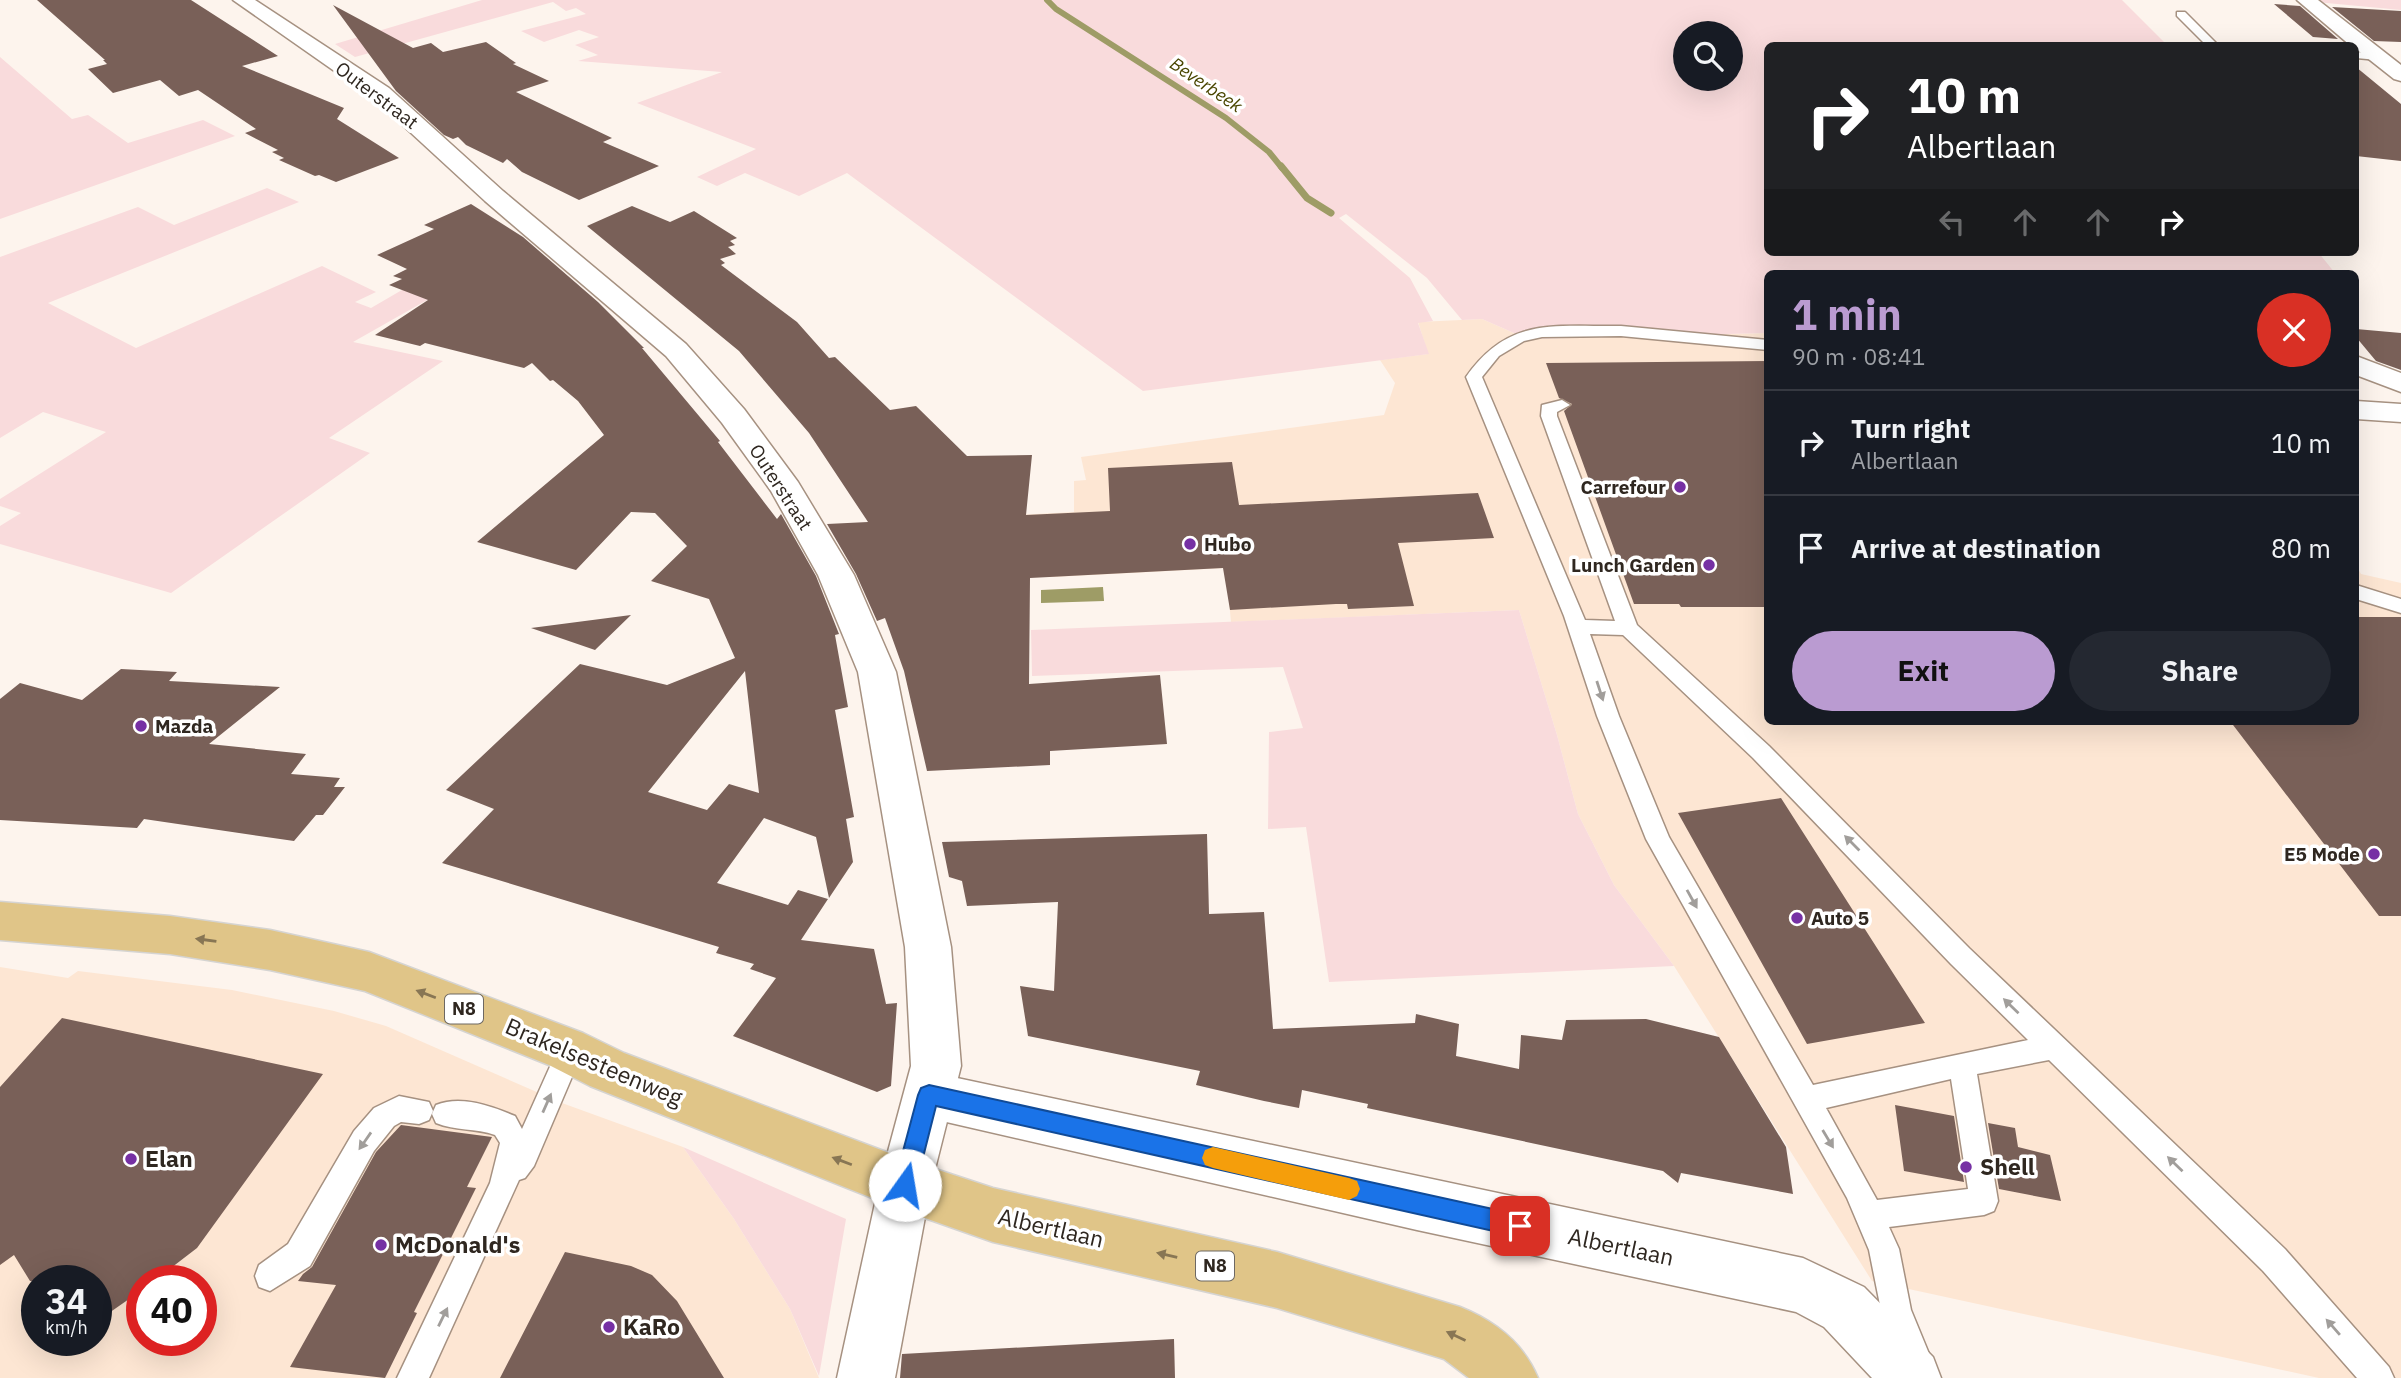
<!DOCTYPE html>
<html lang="en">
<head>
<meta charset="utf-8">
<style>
	:root { --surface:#171b24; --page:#242831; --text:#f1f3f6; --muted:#9ea1a6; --line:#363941; --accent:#ba9bd1 }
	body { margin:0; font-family:"IBM Plex Sans",sans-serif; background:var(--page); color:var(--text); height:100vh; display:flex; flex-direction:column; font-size:26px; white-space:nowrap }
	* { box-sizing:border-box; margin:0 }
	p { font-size:23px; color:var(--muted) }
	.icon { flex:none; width:38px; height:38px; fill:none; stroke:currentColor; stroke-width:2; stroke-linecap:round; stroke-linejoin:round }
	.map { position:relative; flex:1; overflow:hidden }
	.side { position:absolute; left:1764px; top:270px; width:595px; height:455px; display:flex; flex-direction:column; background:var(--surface); border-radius:10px; box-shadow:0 7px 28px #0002 }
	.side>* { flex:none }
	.hud { position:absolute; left:1764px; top:42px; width:595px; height:214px; border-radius:10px; box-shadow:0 7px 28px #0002; background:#202124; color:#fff; overflow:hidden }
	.buttons { position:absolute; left:1673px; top:21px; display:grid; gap:14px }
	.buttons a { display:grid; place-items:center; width:70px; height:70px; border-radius:50%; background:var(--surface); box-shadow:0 7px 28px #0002; font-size:35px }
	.speed { position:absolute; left:21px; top:1265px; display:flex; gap:14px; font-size:35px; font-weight:700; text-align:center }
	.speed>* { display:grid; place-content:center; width:91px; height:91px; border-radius:50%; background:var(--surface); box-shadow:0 7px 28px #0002; line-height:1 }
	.speed small { font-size:18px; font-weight:400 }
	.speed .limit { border:10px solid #d22; background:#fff; color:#111 }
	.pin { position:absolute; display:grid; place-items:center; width:60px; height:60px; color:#fff; margin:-30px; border-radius:14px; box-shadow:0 4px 10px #0006 }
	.me { position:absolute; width:77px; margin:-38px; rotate:13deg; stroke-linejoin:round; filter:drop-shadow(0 0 5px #0008) }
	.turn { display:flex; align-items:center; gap:24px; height:147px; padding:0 28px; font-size:32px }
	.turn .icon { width:91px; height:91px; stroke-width:2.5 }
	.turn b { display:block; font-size:49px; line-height:60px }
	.lanes { display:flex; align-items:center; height:66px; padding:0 28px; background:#0003; justify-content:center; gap:35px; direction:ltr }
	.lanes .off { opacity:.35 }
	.round { display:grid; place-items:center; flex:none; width:74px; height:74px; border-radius:37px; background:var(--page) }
	.headline { display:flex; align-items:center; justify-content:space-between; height:119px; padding:0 28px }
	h1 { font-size:42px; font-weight:700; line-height:52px; color:var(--accent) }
	.primary-button { display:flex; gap:14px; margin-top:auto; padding:14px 28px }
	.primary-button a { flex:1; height:80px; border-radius:42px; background:var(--accent); color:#111; font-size:28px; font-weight:700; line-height:80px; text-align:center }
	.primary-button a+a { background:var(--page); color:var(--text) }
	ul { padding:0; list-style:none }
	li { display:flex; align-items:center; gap:21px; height:105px; padding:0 28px; border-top:2px solid var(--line) }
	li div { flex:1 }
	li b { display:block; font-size:26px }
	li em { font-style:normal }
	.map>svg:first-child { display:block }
	.built { fill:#fde6d3; fill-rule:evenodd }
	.green { fill:#f9dbdc; fill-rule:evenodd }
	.water { fill:#9e9c66 }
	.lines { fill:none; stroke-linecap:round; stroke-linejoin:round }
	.stream-far1 { stroke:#9e9c66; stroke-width:6 }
	.stream { stroke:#9e9c66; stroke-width:7 }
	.building { fill:#796058; fill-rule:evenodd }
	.service-casing { stroke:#a69181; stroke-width:3 }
	.minor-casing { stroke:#a69181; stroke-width:3 }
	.tertiary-casing { stroke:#a69181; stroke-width:3 }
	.primary-casing { stroke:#d5d4d2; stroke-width:3 }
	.service { fill:#fff; fill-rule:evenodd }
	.minor { fill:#fff; fill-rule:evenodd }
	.tertiary { fill:#fff; fill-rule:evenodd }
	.primary { fill:#e0c588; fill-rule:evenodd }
	.oneway { fill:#a19e9b }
	.oneway2 { fill:#887654 }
	.route { fill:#1a73e8; stroke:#114b97; stroke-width:2 }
	.slow { fill:#f59e0b }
	.poi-dot { fill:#7630a4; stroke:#fff; stroke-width:2.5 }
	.labels { text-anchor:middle; stroke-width:7; stroke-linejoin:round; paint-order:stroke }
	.far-water-label { font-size:18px; font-style:italic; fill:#494600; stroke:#fff }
	.shield { fill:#fff; stroke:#6d6863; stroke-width:2 }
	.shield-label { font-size:18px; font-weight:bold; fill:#2f2720 }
	.street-label { font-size:19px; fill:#2f2720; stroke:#fff }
	.poi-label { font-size:19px; font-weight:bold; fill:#2f2720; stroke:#fff; text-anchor:end }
	.near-street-label { font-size:23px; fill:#2f2720; stroke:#fff }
	.near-poi-label { font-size:23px; font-weight:bold; fill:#2f2720; stroke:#fff; text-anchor:start }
</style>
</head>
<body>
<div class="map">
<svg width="2401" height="1378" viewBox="0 0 2401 1378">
	<rect width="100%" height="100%" fill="#fdf4ed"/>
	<path class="built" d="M1482,319l46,20 239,-6 1,388h588v-156l5,9 40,9v795h-82l-447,-97 -198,-315 -60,-81 -36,-71 -21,-79 -38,-125 -288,12 -5,-54 -172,9 -62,-2 3,-59 79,-4v-31l12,-1 -5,-23 303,-42 11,-32 -15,-23 48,-6 -10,-32z
		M0,967l68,11 10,-7 154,19 102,21 52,15 176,77 121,44 51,72 56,90 29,69h-819zM37,1281h59v59h-59zM142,1281h59v59h-59z"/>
	<path class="green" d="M482,0h1640l45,45 -399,1v206h550l17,21h-67l-21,-3 1,3h-480l-1,60 -239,6 -46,-20 -20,1 -35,-42 -81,-64 -7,4 71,60 23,43 -15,2 11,31 -286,37 -296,-218 -48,23 -54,-23 -28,13 -20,-9 59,-28 -119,-46 85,-31 -144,-11 20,-6 -23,-10 24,-8 -20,-7 -35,12 -23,-11 65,-17 -10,-6 -10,3 -13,-9 -198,55 -20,-13zM1685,33h46v46h-46z
		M2313,0h88v10l-85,-8z
		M0,57l72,62 16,-4 40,28 75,-23 32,16 -235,83z
		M267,188l32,14 -251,101 88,45 186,-82 54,26 -21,10 16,6 43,-25 29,8 -90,51 90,19 -114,77 41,15 -199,140 -171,-49v-18l21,-13 -21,-7v-7l106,-67 -63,-20 -43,26v-181l138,-50 36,18z
		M1519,610l38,125 21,79 36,71 60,81 -345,16 -23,-155 -38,2 1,-97 34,-4 -20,-61 -251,9 -1,-46z
		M683,1147l163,72 -27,157 -29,-67 -56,-90z"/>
	<path class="water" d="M1103,587l1,14 -63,2v-13z"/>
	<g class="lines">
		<path class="stream-far1" d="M1047,0l9,9 170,109 43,34 13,16"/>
		<path class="stream" d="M1281,166l26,32 24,15"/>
	</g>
	<path class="building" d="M37,0h154l87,56 -36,10 102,42 -7,11 62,39 -63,24 -17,-7 -4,1 -36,-16 5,-2 -12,-6 6,-2 -33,-17 11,-4 -58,-39 -19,6 -19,-16 -47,13 -25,-24 19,-5 -4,-4h2z
		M2274,4l26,2 38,33 -25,-2z
		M333,5l80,43 18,-5 12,9 43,-10 30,21 -3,1 36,17 -33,11 96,46 -9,4 56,24 -80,34 -57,-28 -15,-13 -4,4 -37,-18 -8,-8 -5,2 -9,-4 -48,-44z
		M2332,7l69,4v31l-27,-1z
		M2356,67l45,37v57l-45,-5z
		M471,204l52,33 75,65 46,46h-2l78,93 -2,1 59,77 4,-5 35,62 23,58 -4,1 13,72 -13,3 19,107 -8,2 7,43 -24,36 -13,-61 -52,-19 -47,65 71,22 10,-15 30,9 -27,41 73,9 12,55 11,-1 -6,83 -14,6 -144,-56 43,-58 -26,-9 4,-5 -38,-11 3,-6 -277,-84 52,-54 -48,-19 134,-126 87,21 68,-27 -26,-59 -58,-18 36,-35 -32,-33 -24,-1 -55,58 -99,-28 127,-107 -26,-34 -25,-21 -3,1 -18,-18 -8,5 -99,-25 -5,3 -45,-11 53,-35 -39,-15 13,-6 -9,-3 14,-7 -30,-14 57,-26 -10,-4zM745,671l14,122 -30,-9 -22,26 -59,-18z
		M632,206l38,16 24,-11 43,27 -7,3 5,4 -7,2 8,7 -16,5 5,4 -4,2 76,57 32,36 6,-1 55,53 26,-4 51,50 65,-1 -6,60 84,-4 -2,-43 124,-6 7,43 239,-12 16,45 -96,5 16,63 -66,3 -1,-5h-11l-106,6 -7,-42 -193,10 -1,106 131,-9 7,69 -117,7v14l-123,6 -23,-100 -19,-53 -8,3 -21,-47 -29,-50 41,-2 -59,-89 -70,-82 -152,-125z
		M2356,329l45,4v37l-25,-9 -20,-24z
		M1768,361v246h-87l-2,-3h-45l-70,-193 8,-7 -13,-6 -13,-35z
		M631,615l-36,35 -64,-22z
		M2356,617h45v299h-22l-149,-195h126z
		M121,669l56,3 -8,9 111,6 -71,57 97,10 -15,20 49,4 -6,9h11l-22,28h-7l-22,26 -150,-22 -7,9 -137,-8v-121l20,-16 62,17z
		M1781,798l144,225 -118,21 -129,-231z
		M1207,834l2,80 55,-2 9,117 142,-6 1,-9 43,10 -3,32 63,13 2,-34 41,5 4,-20 80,-1 73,18 67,110 7,47 -112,-21 -3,10 -15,-12 -296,-63 1,-4 -66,-14 -3,18 -35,-7 -68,-16 4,-14 -172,-35 -8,-50 34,5 4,-89 -91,4 -5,-25 -13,-4 -7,-35z
		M62,1018l261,56 -126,174 -43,33h-12v9l-46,32v-41h-66l-16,-26 -14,10v-178z
		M1895,1105l59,11 10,66 -60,-11z
		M1988,1123l27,5 3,19 32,8 11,46 -62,-12z
		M401,1125l91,12 -25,50 9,1 -62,124 3,1 -32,65 -95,-11 46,-82 -38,-4 5,-7 9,-7 64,-115z
		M565,1252l66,14 21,9 25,26 47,77h-224z
		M1174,1339l1,39h-275l2,-24z"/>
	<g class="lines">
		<g class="service-casing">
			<path id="service" d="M2177,12h8l34,34h-12l-30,-30z
				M2356,52l22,2 6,3 -6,3 -22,-2z
				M1621,326l147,14v10l-147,-14 -79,1 -18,4 -25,15 -17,21 103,243 30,1 -74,-205 1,-11 20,-5 8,5 -13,7v4l80,209 132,121 200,202 316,301 104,118 5,11h-37l-94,-107 -214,-211 -72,14 21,127 -4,10 -10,4 -95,12 10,22 12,61 28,68h-32l-26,-68 -12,-60 -22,-52 -201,-359 -49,-123 -33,-100 -98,-239c43,-61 88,-50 155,-51zM1590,634l33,1 130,123 198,206 77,76 -215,45 -144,-248 -50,-121zM1951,1079l17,110 -91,11 -51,-92z
				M2356,585l45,14v14l-45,-14z
				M570,1039l9,3 4,9 -49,115 -9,12 -6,2 -90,198h-32l93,-195 10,-40 -5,-8c-19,-7 -40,-4 -59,-12l-4,-9 4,-9c25,-10 55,1 79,11l7,13 39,-87z
				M399,1096l30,6 4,9 -4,9 -10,4 -18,-2 -7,4 -20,25 -64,115 -40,25 -11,-4 -4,-11 4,-11 29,-21 66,-113 20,-23z"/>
		</g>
		<g class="minor-casing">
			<path id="minor" d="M2297,0h21l83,65v16l-7,-2 -38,-30v-3h-5z
				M2356,356l45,17v19l-45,-17z
				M2356,401l45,3v18l-45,-3z
				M929,1072l874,186 61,29 69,70 8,21h-69l-48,-51 -28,-15 -379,-82 -488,-112 -18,-6 -7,-17 7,-17z
				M905,1159l19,8 7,18 -36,193h-58l42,-193 7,-18z"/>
		</g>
		<g class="tertiary-casing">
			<path id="tertiary" d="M233,0h22l134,88 114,103 183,153 58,65 54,73 56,93 42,97 55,275 10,119 -30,119 -7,18 -19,8 -19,-8 -7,-18 32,-119 -6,-119 -47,-275 -40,-97 -47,-84 -49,-68 -56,-67 -181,-155 -112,-103z"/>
		</g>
		<g class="primary-casing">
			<path id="primary" d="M0,902l170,14 100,14 99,22 214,81 41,20 281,106 88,29 284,64 183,55c35,14 63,35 78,71h-69l-25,-19 -167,-51 -284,-66 -88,-31 -315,-125 -41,-21 -184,-74 -95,-21 -100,-16 -170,-14z"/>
		</g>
		<use href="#service" class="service"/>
		<use href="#minor" class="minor"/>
		<use href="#tertiary" class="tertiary"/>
		<use href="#primary" class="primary"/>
	</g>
	<defs><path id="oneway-solid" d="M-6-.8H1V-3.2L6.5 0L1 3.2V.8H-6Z" transform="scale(1.75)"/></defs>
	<g class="oneway">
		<use href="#oneway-solid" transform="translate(1600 691) rotate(72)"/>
		<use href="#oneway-solid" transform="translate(1852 843) rotate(-135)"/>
		<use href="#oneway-solid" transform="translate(1692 899) rotate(61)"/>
		<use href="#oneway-solid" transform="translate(2011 1006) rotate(-136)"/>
		<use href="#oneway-solid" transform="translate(547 1103) rotate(-66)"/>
		<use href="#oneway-solid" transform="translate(1828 1139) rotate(59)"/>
		<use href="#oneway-solid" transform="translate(365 1141) rotate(125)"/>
		<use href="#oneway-solid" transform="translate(2175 1164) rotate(-136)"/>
		<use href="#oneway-solid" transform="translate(443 1317) rotate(-64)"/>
		<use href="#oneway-solid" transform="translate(2333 1327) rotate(-131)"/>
	</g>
	<g class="oneway2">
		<use href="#oneway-solid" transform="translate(206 940) rotate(-172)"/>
		<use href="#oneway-solid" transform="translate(426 994) rotate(-159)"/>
		<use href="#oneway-solid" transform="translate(842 1161) rotate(-159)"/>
		<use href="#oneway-solid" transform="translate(1167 1255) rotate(-167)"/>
		<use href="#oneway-solid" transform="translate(1456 1336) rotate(-155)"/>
	</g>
	<path class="route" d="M929,1085l591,130 8,3 3,8 -3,8 -8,3 -584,-131 -20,79 -3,8 -8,3 -7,-3 -4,-8 24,-90 3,-7z"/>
	<path class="slow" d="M1213,1147l136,31 8,3 3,8 -3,7 -8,4 -136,-32 -8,-3 -3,-7 3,-8z"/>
	<g class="poi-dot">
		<circle cx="1680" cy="487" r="7"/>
		<circle cx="1190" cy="544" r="7"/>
		<circle cx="1709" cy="565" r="7"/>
		<circle cx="141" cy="726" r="7"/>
		<circle cx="2374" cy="854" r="7"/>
		<circle cx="1797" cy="918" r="7"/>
		<circle cx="131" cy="1159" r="7"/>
		<circle cx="1966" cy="1167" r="7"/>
		<circle cx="381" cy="1245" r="7"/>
		<circle cx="609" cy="1327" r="7"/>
	</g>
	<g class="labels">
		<g class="far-water-label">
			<text transform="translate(1206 85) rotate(34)" y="6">Beverbeek</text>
		</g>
		<g class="shield">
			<rect x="445" y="994.5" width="38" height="29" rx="5"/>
			<rect x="1196" y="1251.5" width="38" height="29" rx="5"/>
		</g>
		<g class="shield-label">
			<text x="464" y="1015">N8</text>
			<text x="1215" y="1272">N8</text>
		</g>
		<g class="street-label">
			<text transform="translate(377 95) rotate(37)" y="7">Outerstraat</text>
			<text transform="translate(781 487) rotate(57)" y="7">Outerstraat</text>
		</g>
		<g class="poi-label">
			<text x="1666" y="494">Carrefour</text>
			<text x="1204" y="551" text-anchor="start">Hubo</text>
			<text x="1695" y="572">Lunch Garden</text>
			<text x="155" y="733" text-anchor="start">Mazda</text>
			<text x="2360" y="861">E5 Mode</text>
			<text x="1811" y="925" text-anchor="start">Auto 5</text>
		</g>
		<g class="near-street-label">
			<text transform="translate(594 1062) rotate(23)" y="8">Brakelsesteenweg</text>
			<text transform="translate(1051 1228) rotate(13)" y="8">Albertlaan</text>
			<text transform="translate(1621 1247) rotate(12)" y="8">Albertlaan</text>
		</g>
		<g class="near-poi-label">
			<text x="145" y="1167">Elan</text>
			<text x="1980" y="1175">Shell</text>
			<text x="395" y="1253">McDonald's</text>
			<text x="623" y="1335">KaRo</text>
		</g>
	</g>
</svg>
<div class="buttons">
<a><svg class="icon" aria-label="search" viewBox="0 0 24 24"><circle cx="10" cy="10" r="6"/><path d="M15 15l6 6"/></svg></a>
</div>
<div class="speed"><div>34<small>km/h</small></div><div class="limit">40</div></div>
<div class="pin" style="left:1520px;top:1226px;background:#d93025"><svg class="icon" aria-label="arrive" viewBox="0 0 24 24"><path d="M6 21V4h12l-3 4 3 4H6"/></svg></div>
<svg class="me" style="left:905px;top:1185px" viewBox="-20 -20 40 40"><circle r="19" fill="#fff"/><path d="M0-13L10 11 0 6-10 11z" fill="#1a73e8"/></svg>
<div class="hud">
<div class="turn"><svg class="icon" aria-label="right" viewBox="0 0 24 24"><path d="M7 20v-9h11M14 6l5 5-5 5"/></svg><div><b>10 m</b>Albertlaan</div></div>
<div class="lanes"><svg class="icon off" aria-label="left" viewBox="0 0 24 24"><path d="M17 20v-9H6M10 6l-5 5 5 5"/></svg><svg class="icon off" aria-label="ahead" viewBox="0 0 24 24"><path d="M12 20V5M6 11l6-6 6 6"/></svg><svg class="icon off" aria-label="ahead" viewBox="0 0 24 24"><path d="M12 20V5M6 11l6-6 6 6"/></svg><svg class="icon" aria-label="right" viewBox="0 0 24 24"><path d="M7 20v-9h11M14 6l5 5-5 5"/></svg></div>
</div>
<section class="side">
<div class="headline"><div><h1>1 min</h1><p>90 m · 08:41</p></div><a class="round" style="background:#d93025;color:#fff"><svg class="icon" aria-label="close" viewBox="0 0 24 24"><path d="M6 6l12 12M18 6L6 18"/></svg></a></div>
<ul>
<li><svg class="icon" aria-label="right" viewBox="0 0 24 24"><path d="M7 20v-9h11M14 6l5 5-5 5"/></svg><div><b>Turn right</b><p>Albertlaan</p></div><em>10 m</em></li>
<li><svg class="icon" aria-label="arrive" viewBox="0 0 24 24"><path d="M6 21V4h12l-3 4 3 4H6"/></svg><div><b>Arrive at destination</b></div><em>80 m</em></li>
</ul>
<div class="primary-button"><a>Exit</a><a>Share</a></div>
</section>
</div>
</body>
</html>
